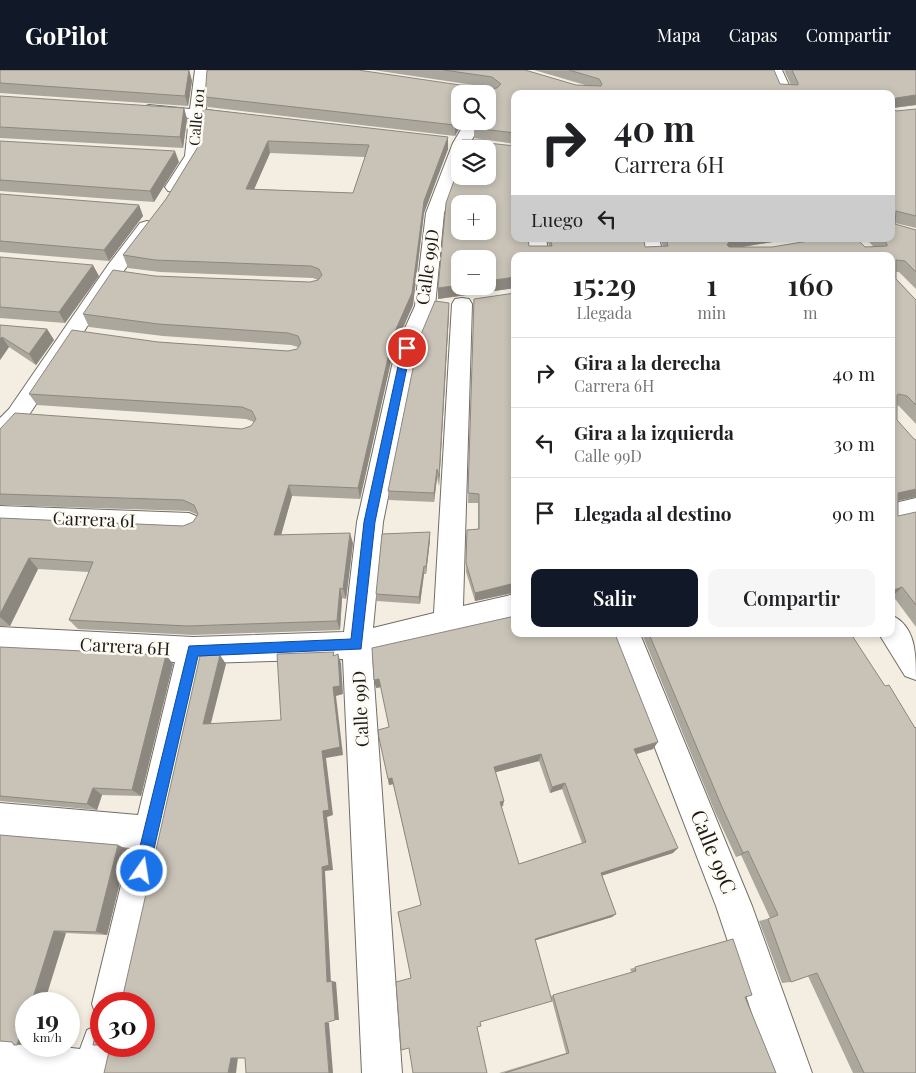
<!DOCTYPE html>
<html lang="es">
<head>
<meta charset="utf-8">
<style>
	:root { --surface:#fff; --page:#f6f6f6; --text:#202124; --muted:#757577; --line:#e0e0e0; --accent:#111827 }
	body { margin:0; font-family:"Playfair Display",serif; background:var(--page); color:var(--text); height:100vh; display:flex; flex-direction:column; font-size:19px; white-space:nowrap }
	* { box-sizing:border-box; margin:0 }
	p { font-size:16px; color:var(--muted) }
	.icon { flex:none; width:28px; height:28px; fill:none; stroke:currentColor; stroke-width:2; stroke-linecap:round; stroke-linejoin:round }
	.map { position:relative; flex:1; overflow:hidden }
	.details { position:absolute; left:511px; top:182px; width:384px; height:385px; display:flex; flex-direction:column; background:var(--surface); border-radius:10px; box-shadow:0 2px 8px #0003 }
	.details>* { flex:none }
	.guide { position:absolute; left:511px; top:20px; width:384px; height:152px; border-radius:10px; box-shadow:0 2px 8px #0003; background:#fff; color:var(--text); overflow:hidden }
	.controls { position:absolute; left:451px; top:15px; display:grid; gap:10px }
	.controls a { display:grid; place-items:center; width:45px; height:45px; border-radius:10px; background:var(--surface); box-shadow:0 2px 8px #0003; font-size:25px }
	.speed { position:absolute; left:15px; top:922px; display:flex; gap:10px; font-size:25px; font-weight:700; text-align:center }
	.speed>* { display:grid; place-content:center; width:65px; height:65px; border-radius:50%; background:var(--surface); box-shadow:0 2px 8px #0003; line-height:1 }
	.speed small { font-size:12px; font-weight:400 }
	.speed .limit { border:8px solid #d22; background:#fff; color:#111 }
	.pin { position:absolute; display:grid; place-items:center; width:42px; height:42px; color:#fff; margin:-21px; border:2px solid #fff; border-radius:50%; box-shadow:0 1px 5px #0007 }
	.me { position:absolute; width:55px; margin:-28px; rotate:13deg; stroke-linejoin:round; filter:drop-shadow(0 0 4px #0008) }
	.turn { display:flex; align-items:center; gap:18px; height:105px; padding:0 20px; font-size:22px }
	.turn .icon { width:65px; height:65px; stroke-width:2.5 }
	.turn b { display:block; font-size:35px; line-height:42px }
	.then { display:flex; align-items:center; height:48px; padding:0 20px; background:#0003; gap:10px; font-size:19px }
	.eta { display:flex; justify-content:space-evenly; align-items:center; height:85px; text-align:center }
	.eta b { font-size:30px; font-weight:600; line-height:35px }
	.primary-button { display:flex; gap:10px; margin-top:auto; padding:10px 20px }
	.primary-button a { flex:1; height:58px; border-radius:10px; background:var(--accent); color:#fff; font-size:20px; font-weight:600; line-height:58px; text-align:center }
	.primary-button a+a { background:var(--page); color:var(--text) }
	ul { padding:0; list-style:none }
	li { display:flex; align-items:center; gap:15px; height:70px; padding:0 20px; border-top:1px solid var(--line) }
	li div { flex:1 }
	li b { display:block; font-size:19px }
	li em { font-style:normal }
	header { display:flex; align-items:center; gap:30px; box-sizing:border-box; height:70px; padding:0 25px; background:var(--accent); color:#fff }
	header strong { font-size:24px }
	nav { display:flex; gap:28px; margin-inline-start:auto; font-size:18px }
	.map>svg:first-child { display:block }
	.lines { fill:none; stroke-linecap:round; stroke-linejoin:round }
	.minor-casing { stroke:#736e64; stroke-width:2 }
	.minor { fill:#fff; fill-rule:evenodd }
	.wall { fill:#aca79d; fill-rule:evenodd }
	.shaded-wall { fill:#8c8880 }
	.building { fill:#c8c2b7; stroke:#8c8880; fill-rule:evenodd }
	.route { fill:#1a73e8; stroke:#114b97 }
	.labels { text-anchor:middle; stroke-width:5; stroke-linejoin:round; paint-order:stroke }
	.far-street-label { font-size:15px; fill:#1d1b17; stroke:#fefbf4 }
	.street-label { font-size:18px; fill:#1d1b17; stroke:#fefbf4 }
	.near-street-label { font-size:21px; fill:#1d1b17; stroke:#fefbf4 }
</style>
</head>
<body>
<header>
<strong>GoPilot</strong>
<nav><a>Mapa</a><a>Capas</a><a>Compartir</a></nav>
</header>
<div class="map">
<svg width="916" height="1003" viewBox="0 0 916 1003">
	<rect width="100%" height="100%" fill="#f3ede2"/>
	<g class="lines">
		<g class="minor-casing">
			<path id="minor" d="M195,0h14l-3,40 40,5 2,3 -2,3 -6,2 -35,-3 -4,36 -21,35 -6,1 -6,-1 -3,-4 20,-31 4,-38 -40,-3 -6,-2 -2,-3 2,-3 6,-2 41,4z
				M768,0h14l11,24h-15z
				M466,51h16l-15,28h-7v20l-16,44 -9,93 -17,42 -35,174 -10,106 61,-15 18,-309 3,-5 7,-1 7,1 3,5 -9,302 52,-12v24l-143,36 30,419h-40l-19,-414 -138,4 -75,341h-29v15l-4,-1 -5,-14 38,-156 -130,-11v-34l138,12 37,-153 -175,-9v-26l193,10 151,-5 13,-110 39,-174 19,-42 11,-93 27,-70z
				M147,151l7,2 2,4 -33,45 -98,149 -17,18 -8,3v-24l9,-9 99,-144 32,-42z
				M528,169h18l3,17h-20z
				M641,169h18l5,17h-20z
				M916,428v20l-25,6v-20z
				M0,436l189,7 9,4 4,7 -4,7 -9,4 -189,-9z
				M891,545c25,11 25,39 25,65l-11,-4 -26,-42h12z
				M611,564h29l112,272 60,167h-40l-56,-167z
				M101,954v22h19l-6,27h-114v-33l26,3v3h29l25,3 7,-19z"/>
		</g>
		<use href="#minor" class="minor"/>
	</g>
	<path class="wall" d="M0,0h189l3,11 -4,25 -188,-13z
		M373,0h152l51,15h9l-51,-15h240l6,14 11,1 -7,-15h132v35l-22,3v1l2,2 20,-2v119l-21,-5v1l21,6v59l-17,-17h-3v7l19,20 1,1v124l-17,-18 -2,-1v15l19,77 -18,4v15l18,-4v115l-23,-31 -2,1v-341h-376v32l-77,11 91,-53h20l-2,-7h97l1,8 18,-1 -3,-7h131l-49,8h132l-8,-8h25v-145h-376v50l-41,-6v-10l14,-7v-27h-28l-5,42 -247,-29 -3,-10 255,-12 20,1zM487,17h4l3,2h-5z
		M0,26l184,12 3,11 -4,29 -183,-10z
		M203,39l245,28v12l-24,64 -11,92 -19,43 -34,151 -68,-3 -11,39 72,8 -7,56 -4,-1 -2,32 -147,5 -115,-6 -9,-9 20,-48 -51,-3 -28,57h-10v-108l183,8 10,-4 5,-7 -9,-4 -189,-6v-76h242l9,-3 3,-4 -8,-3 -209,-14 -8,-11 129,-52 130,9 9,-2 1,-2 -7,-2 -128,-9 -74,-9 -6,-13 72,-38 155,6 8,-2 -5,-2 -153,-6 -32,-4 -5,-13 43,-56 33,-54zM270,83l95,4 -12,36 -99,-4z
		M0,71l179,21 -25,40 -154,-11z
		M0,124l139,11 4,11 -34,45 -109,-9z
		M0,187l99,19 -34,47 -65,-5z
		M515,223v300l-40,8 -9,-29 1,-42 11,-1v-26h-10l6,-204z
		M449,243l-10,173 -2,-8 -3,24 -45,-2 -1,-9z
		M0,255l47,4 7,11 -18,25 -27,-18 -9,13z
		M430,470l-4,34h-2l-4,30 -43,-3 -1,-7z
		M515,546l138,133 -17,5 37,99 -71,22 14,39 -4,3 -201,61 10,-73 -28,-121 -4,1 -1,-6 1,-52 -8,-40 -5,1zM539,691l11,32 12,-4 20,54 -63,21 -18,-57 2,-1 -8,-34z
		M642,564h209l65,439h-63l-45,-97 -17,6 -9,1 -23,-62 11,-3 -29,-63 -5,2 -21,-45z
		M0,577l166,8 7,9 -32,132 -39,-1 -5,15 -97,-9z
		M0,765l118,10 10,5 -21,85 -41,-2 -40,71v40l-12,1 -2,-3z
		M733,869l12,58 31,76h-277l67,-20 -15,-57 81,-23 -2,-4z"/>
	<path class="shaded-wall" d="M189,0l3,11 -4,25 -3,-10z
		M916,25v10l-25,3 3,-8 2,-2z
		M184,38l3,11 -4,29 -3,-11z
		M460,47v4h4l-9,15v-11z
		M448,67v12l-24,64 -11,92 -19,43 -34,151 -2,-11 66,-287z
		M268,71l2,12 -21,48 -3,-12z
		M175,81l4,11 -25,40 -4,-11z
		M139,135l4,11 -34,45 -5,-11z
		M734,169h57l-56,9 -9,3 1,-6 3,-5z
		M93,195l6,11 -34,47 -6,-11z
		M515,207v11l-77,11v-11l22,-3v1h28v-5z
		M449,233v10l-10,173v-9z
		M47,259l7,11 -18,25 -7,-11z
		M2,267l7,10 -9,13v-21z
		M437,399v9l-3,24v-9z
		M289,415l3,11 -14,50 -4,-11z
		M916,419v8l-25,5 7,-9z
		M430,462v8l-4,34v-7z
		M350,463l3,10 -7,56 -3,-10z
		M29,488l9,11 -28,57 -10,-9v-3z
		M424,496v8l-4,30 -1,-7z
		M515,513v9l-40,9v-8z
		M902,517l-9,9 -2,1v-4l3,-3z
		M340,518l2,10 -2,32 -3,-9z
		M338,584l3,9 2,31 -7,2 7,59 -17,3 7,57 -6,2 6,53 -8,1 6,112 -4,-1 -5,-115 1,-56 -1,-60z
		M166,585l7,9 -32,132 -9,-6z
		M220,585l6,9 -17,67 -6,-7z
		M379,609l2,8 -5,1 -2,-8z
		M658,672l-5,7 -23,7 4,-7z
		M541,684l-2,7 -46,12 1,-6z
		M392,708l2,6 -5,1 -1,-6z
		M565,713l-3,6 -12,4 2,-6z
		M93,718l9,7 -5,15 -10,-6z
		M504,731l-1,5 -4,1 1,-5z
		M118,775l10,5 -21,85 -11,-3z
		M678,778l-5,5 -75,24 3,-4z
		M748,781l-7,4 -5,2 7,-4z
		M616,844l-4,3 -79,24 2,-2z
		M54,861l12,2 -22,71h-13z
		M332,911l4,1 3,38h-4z
		M26,947v27l-9,1z
		M325,953h4l4,50h-4z
		M238,987l-2,16h-8l3,-15z"/>
	<path class="building" d="M0,0h189l-4,26 -185,-13z
		M207,0h151l102,15 26,1 3,3 8,-1 4,-4 -9,-7 -48,-7h81l51,15 25,1 1,-2 -3,-5 -30,-9h205l6,14 18,1v-2l-6,-13h124v25l-20,3 -2,2v9l2,2 20,-2v107l-20,-5 -1,13 21,6v42l-11,-11 -9,-1v19l19,20 1,1v105l-9,-9 -8,-2 -2,1v25l17,19 2,1v49l-18,4v23l18,-4v93l-14,-18 -8,3 -3,-4v-330h-376v21l-27,4v-22h-28v26l-22,3 8,-85 14,-39v12h28v-27h-26v-9h24l2,3 27,3v93h13l1,7h23l-2,-7h94l1,8 23,-1 -2,-7h68l-4,1 -3,5 2,2h43l49,-8h36l8,8 22,-1v-2l-4,-5h8v-145h-376v39l-41,-5 4,-7h10v-27h-28v23l-5,8 -250,-28zM460,134h28v27h-28z
		M0,26l184,12 -4,29 -180,-10z
		M203,39l245,28 -24,64 -12,92 -19,43 -35,152 -69,-3 -15,50 76,-2 -7,56 -3,-1 -3,33 -150,5 -118,-6 24,-58 -64,-4 -29,56v-96l183,8 10,-4 5,-8 -4,-9 -11,-5 -183,-6v-65l15,-16 227,16 9,-3 5,-7 -4,-8 -10,-4 -213,-13 43,-64 86,12 130,9 9,-2 4,-6 -3,-7 -10,-3 -130,-9 -75,-10 30,-44 42,6 155,6 8,-2 4,-5 -3,-6 -8,-3 -156,-6 -32,-5 43,-56 33,-54zM268,71l101,4 -16,48 -107,-4z
		M0,71l175,10 -25,40 -150,-11z
		M0,124l139,11 -35,45 -104,-9z
		M0,187l93,8 -34,47 -59,-5z
		M515,223v290l-40,10 -9,-30 1,-33 12,-1v-35l-11,-1 6,-194z
		M435,231l14,2 -10,174 -2,-8 -3,24 -46,-2 31,-152z
		M0,255l47,4 -18,25 -27,-17 -2,2z
		M430,462l-4,35 -2,-1 -5,31 -43,-3 6,-60z
		M515,546v18h100l43,108 -24,7 44,99 -77,25 15,41 -81,25 17,62 -72,21 1,4 -4,1 10,46h-74l-4,-25 -8,2 -5,-68 15,-4 -13,-66 23,-7 -29,-127 -4,1 -9,-41 -1,-8 11,-3 -10,-48 -5,1 -2,-32zM541,684l11,33 13,-4 21,59 -67,22 -19,-62 4,-1 -10,-34z
		M649,564h202l34,52 4,-1 26,43 1,-1v346h-52l-47,-100 -26,9 -23,-63 10,-4 -30,-64 -5,2 -21,-46z
		M0,577l166,8 -34,135 -39,-2 -6,16 -87,-8z
		M334,582l-1,4 5,-2 2,32 -7,1 7,60 -18,4 7,59 -6,1 6,54 -7,2 5,115 5,-1 3,39 -10,3 4,50h-83l-1,-15h-14l-3,15h-124l6,-26v-1h34v-42h-23l79,-348 20,-1 -17,69 78,-4 -4,-66z
		M0,765l118,10 -22,87 -42,-1 -23,73h-5v13l-9,28h-3l-2,-3 -12,-1z
		M733,869l19,56 -7,2 31,76h-271l64,-20 -16,-58 83,-24 -1,-4z
		M101,956v19h-8l4,-18z"/>
	<path class="route" d="M407,275l4,3 -36,174 -14,127 -163,7 -49,215 -2,5 -5,2 -6,-2 -2,-5 55,-225 162,-7 13,-117 38,-174z"/>
	<g class="labels">
		<g class="far-street-label">
			<text transform="translate(197 47) rotate(-85)" y="5">Calle 101</text>
		</g>
		<g class="street-label">
			<text transform="translate(428 197) rotate(-82)" y="6">Calle 99D</text>
			<text transform="translate(94 450) rotate(2)" y="6">Carrera 6I</text>
			<text transform="translate(125 577) rotate(3)" y="6">Carrera 6H</text>
			<text transform="translate(361 639) rotate(-93)" y="6">Calle 99D</text>
		</g>
		<g class="near-street-label">
			<text transform="translate(713 782) rotate(68)" y="7">Calle 99C</text>
		</g>
	</g>
</svg>
<div class="controls">
<a><svg class="icon" aria-label="search" viewBox="0 0 24 24"><circle cx="10" cy="10" r="6"/><path d="M15 15l6 6"/></svg></a>
<a><svg class="icon" aria-label="layers" viewBox="0 0 24 24"><path d="M12 4l9 5-9 5-9-5zM3 14l9 5 9-5"/></svg></a>
<a>+</a>
<a>−</a>
</div>
<div class="speed"><div>19<small>km/h</small></div><div class="limit">30</div></div>
<div class="pin" style="left:407px;top:278px;background:#d93025"><svg class="icon" aria-label="arrive" viewBox="0 0 24 24"><path d="M6 21V4h12l-3 4 3 4H6"/></svg></div>
<svg class="me" style="left:142px;top:801px" viewBox="-20 -20 40 40"><circle r="17" fill="#1a73e8" stroke="#fff" stroke-width="3"/><path d="M0-11L8 9 0 5-8 9z" fill="#fff"/></svg>
<div class="guide">
<div class="turn"><svg class="icon" aria-label="right" viewBox="0 0 24 24"><path d="M7 20v-9h11M14 6l5 5-5 5"/></svg><div><b>40 m</b>Carrera 6H</div></div>
<div class="then">Luego<svg class="icon" aria-label="left" viewBox="0 0 24 24"><path d="M17 20v-9H6M10 6l-5 5 5 5"/></svg></div>
</div>
<section class="details">
<div class="eta">
<div><b>15:29</b><p>Llegada</p></div>
<div><b>1</b><p>min</p></div>
<div><b>160</b><p>m</p></div>
</div>
<ul>
<li><svg class="icon" aria-label="right" viewBox="0 0 24 24"><path d="M7 20v-9h11M14 6l5 5-5 5"/></svg><div><b>Gira a la derecha</b><p>Carrera 6H</p></div><em>40 m</em></li>
<li><svg class="icon" aria-label="left" viewBox="0 0 24 24"><path d="M17 20v-9H6M10 6l-5 5 5 5"/></svg><div><b>Gira a la izquierda</b><p>Calle 99D</p></div><em>30 m</em></li>
<li><svg class="icon" aria-label="arrive" viewBox="0 0 24 24"><path d="M6 21V4h12l-3 4 3 4H6"/></svg><div><b>Llegada al destino</b></div><em>90 m</em></li>
</ul>
<div class="primary-button"><a>Salir</a><a>Compartir</a></div>
</section>
</div>
</body>
</html>
